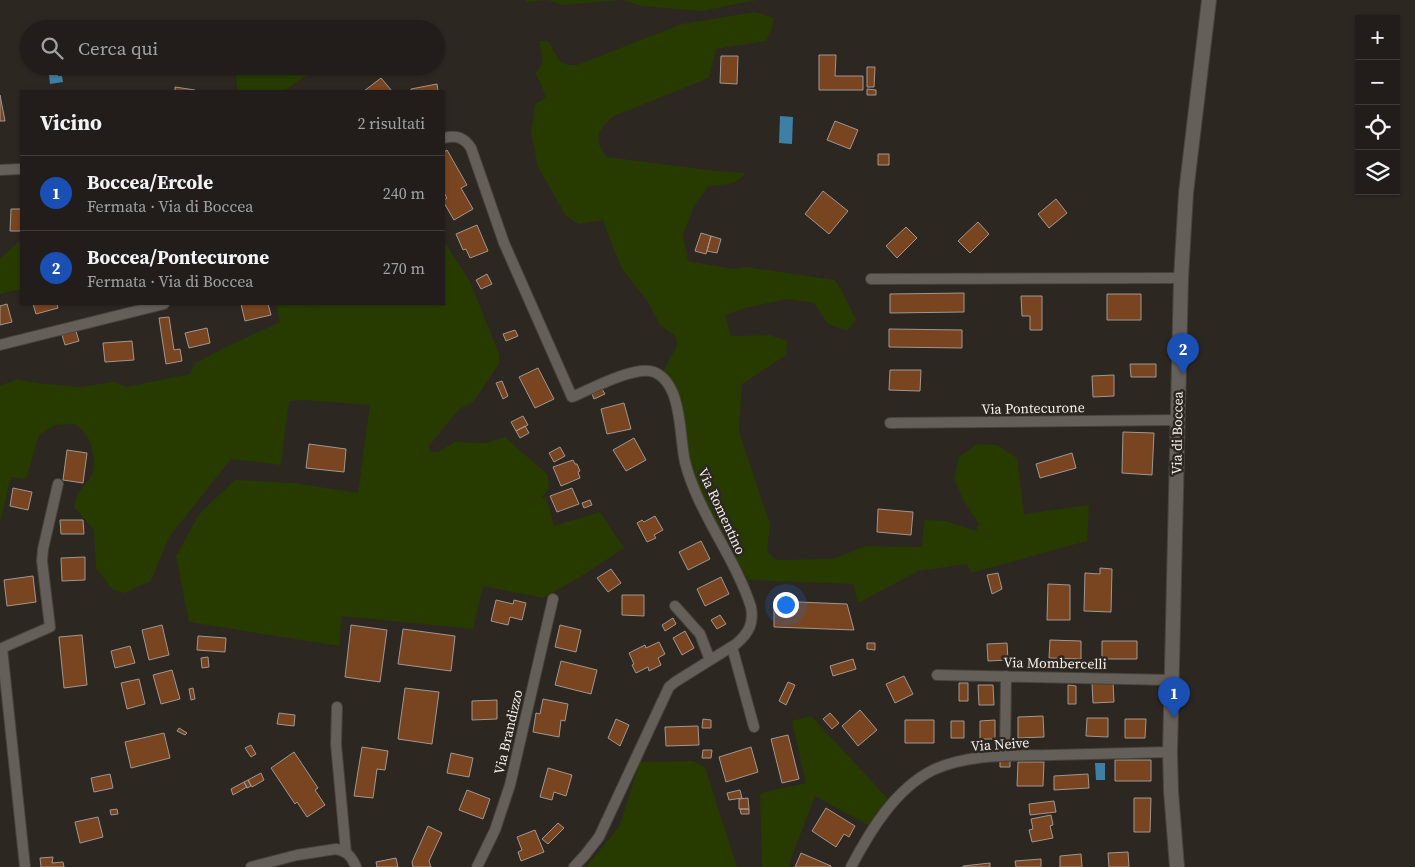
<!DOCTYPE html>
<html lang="it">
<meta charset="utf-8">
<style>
:root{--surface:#221d1a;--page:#2a2623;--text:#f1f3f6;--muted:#a2a2a2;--line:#3f3b39;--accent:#db2777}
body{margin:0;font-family:"Source Serif 4",serif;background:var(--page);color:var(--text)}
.controls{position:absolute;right:15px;top:15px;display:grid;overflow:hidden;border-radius:0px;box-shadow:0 1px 4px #0004}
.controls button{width:45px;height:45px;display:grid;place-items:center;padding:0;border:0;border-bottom:1px solid var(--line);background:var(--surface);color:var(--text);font:25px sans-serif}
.you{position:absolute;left:785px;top:604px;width:18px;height:18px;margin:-12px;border:4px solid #fff;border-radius:50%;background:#1a73e8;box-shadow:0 0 0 8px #1a73e833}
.badge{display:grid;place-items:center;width:32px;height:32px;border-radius:50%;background:var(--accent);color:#fff;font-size:16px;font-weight:700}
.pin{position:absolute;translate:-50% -41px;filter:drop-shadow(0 1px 2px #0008)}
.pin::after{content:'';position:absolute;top:26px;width:18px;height:15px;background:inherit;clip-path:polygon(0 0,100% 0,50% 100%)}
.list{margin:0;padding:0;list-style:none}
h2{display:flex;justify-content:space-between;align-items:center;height:65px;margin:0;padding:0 20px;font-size:21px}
h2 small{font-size:16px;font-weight:400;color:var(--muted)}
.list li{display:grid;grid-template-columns:32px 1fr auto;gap:15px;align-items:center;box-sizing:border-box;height:75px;padding:0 20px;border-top:1px solid var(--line)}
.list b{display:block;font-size:19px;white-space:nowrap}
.list p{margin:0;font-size:16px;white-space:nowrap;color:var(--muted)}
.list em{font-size:16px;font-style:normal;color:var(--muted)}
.icon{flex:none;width:28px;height:28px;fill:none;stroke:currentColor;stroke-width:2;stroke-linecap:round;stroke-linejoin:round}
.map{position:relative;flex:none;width:1415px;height:867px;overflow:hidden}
.search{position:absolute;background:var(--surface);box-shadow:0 1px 4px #0004;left:20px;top:20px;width:425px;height:55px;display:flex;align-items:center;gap:12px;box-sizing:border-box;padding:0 18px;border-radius:28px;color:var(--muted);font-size:19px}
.panel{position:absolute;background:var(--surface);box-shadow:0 1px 4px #0004;left:20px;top:90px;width:425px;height:215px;border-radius:0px}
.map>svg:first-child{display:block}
</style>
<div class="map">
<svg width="1415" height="867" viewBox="0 0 1415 867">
<rect width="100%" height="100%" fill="#2d2722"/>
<path fill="#273b00" d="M525 0H757L702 11 642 6 623 0 563 5 548 0 527 2Z
M755 12 774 18 771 31 766 41 716 49 709 78 614 116C598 129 592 140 607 157L716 171 745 173C737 186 723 184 709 186L695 204 683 234 688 261 733 269 746 267 835 280 841 289 856 320 847 331 827 323 814 303 787 299 745 308 725 315 731 336 770 335 787 341 786 355 742 384 739 432 770 524 767 551 776 560 833 559 866 546 922 547 924 520 945 521 976 531 979 524 963 499 954 479 959 457 977 444 997 445 1017 458 1024 514 1089 505 1087 541 971 573 967 564 918 571 858 603 853 584 748 580 699 490 689 463 685 428 662 373 677 346 676 337 660 325 648 302 623 270 612 245 603 220 579 224 566 216 538 167 531 133 535 104 546 97 536 73 543 62 539 41H548L560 62 568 65H577L682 24Z
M262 66H307V75L284 91H240L237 88 236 70Z
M17 243H21V289L0 294V259Z
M446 244 470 282 499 354V364L473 402 459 409 429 446 431 452H438L455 442 486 443 505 437 548 475 549 488 541 498 546 497 554 526 600 512 624 548 580 577 543 598 483 586 473 629 342 616 339 646 189 622 176 556 200 513 235 480 294 483 358 493 370 405 306 400 289 401 281 465 231 459 169 537 151 581 124 593 113 590 96 568 94 530 74 507C78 481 101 483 92 449 87 435 87 434 75 424L55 425 39 435 26 479 11 477 0 522V386L17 379 36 383 80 387 114 382 127 387 190 374 195 363 228 346 280 322 276 304H320L310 309 322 304H444V245Z
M811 716 889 800 870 826 815 796 790 861V867H762L760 793 806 783 792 721Z
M693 761 705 767 737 867H586L619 827 640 762Z"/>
<path fill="#3e80a5" d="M48 66H57L58 76H62L63 82 50 84Z
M780 116 793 117 792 144 779 143Z
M1095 763H1105V780H1096Z"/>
<path fill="#794420" stroke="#a09792" d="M819 55H836L835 76H863V90H819Z
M721 56H738L737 84 720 83Z
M867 67H875L874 87H867Z
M381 78 392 91H364Z
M437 84 438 91H411V89Z
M175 87 195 90V91H175Z
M867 89 876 90V95H867Z
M0 95 5 121H0Z
M835 121 858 130 850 149 827 140Z
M447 150 467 185 461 188 473 209 454 220 444 203V200L447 198 444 193V152Z
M878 154H889V165H878Z
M823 191 848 211 829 234 805 214Z
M1056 199 1067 213 1049 228 1038 214Z
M11 209H21V231H10Z
M978 222 989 234 970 253 958 241Z
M477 225 488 251 470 258 466 249 463 250 456 234Z
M906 227 917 238 897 258 886 246Z
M701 233 711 236 706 254 695 251Z
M711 236 721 239 717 253 707 251Z
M487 274 492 284 481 289 476 280Z
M964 293V312L890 313V294Z
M1107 294H1141V320H1107Z
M1021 296H1042V330H1030V316H1022Z
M7 304 12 322 0 325V306Z
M33 304H57L58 308 36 314Z
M241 304H268L271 315 245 321Z
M169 317 174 350 180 349 182 361 166 364 159 318Z
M207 328 210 343 189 348 185 333Z
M889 329 962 330V348L889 347Z
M515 330 518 336 506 341 503 334Z
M76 331 79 341 65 345 62 335Z
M132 341 134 360 105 362 103 343Z
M1130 364H1156V377H1131Z
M538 368 554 399 535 408 519 377Z
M890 370H921L920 391 889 390Z
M1114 375V396L1093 397 1092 376Z
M502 381 508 396 503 399 496 383Z
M602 389 605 394 594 399 592 394Z
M624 403 631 429 607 434 601 409Z
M523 416 528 425 516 431 511 422Z
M525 426 529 433 520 438 516 431Z
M1123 432 1154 433 1152 475 1122 473Z
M634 438 646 460 626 471 613 450Z
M309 444 346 449 344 472 306 468Z
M560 447 565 456 554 462 549 453Z
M67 450 87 453 83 483 63 480Z
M1072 453 1076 468 1040 478 1036 464Z
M573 460 575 464H577L580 471 578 472 580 478 561 486 553 467Z
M13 488 32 492 28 510 10 506Z
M572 488 579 504 557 512 550 496Z
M590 500 592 505 584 508 582 503Z
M878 509 913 512 911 535 877 532Z
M655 516 663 530 654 535 656 538 647 542 637 523 642 520 644 522Z
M60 520H83L84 534H61Z
M701 541 710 559 688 570 679 552Z
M85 557V580L62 581 61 558Z
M1100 568 1112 569 1111 612 1084 611 1085 573 1100 574Z
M611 569 621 583 608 592 597 578Z
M998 573 1002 589 992 594 987 575Z
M33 576 36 602 7 606 4 580Z
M721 577 729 594 705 606 697 589Z
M1048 584 1070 585V620H1047Z
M622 595H644V616L622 615Z
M496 600 513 604 514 600 526 603 522 620 510 617 508 625 491 621Z
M774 601 847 604 854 630 774 627Z
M720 615 726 624 717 629 711 620Z
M673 618 676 624 665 631 662 625Z
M162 625 169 655 149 660 142 630Z
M351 625 387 630 380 682 345 677Z
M560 625 581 630 576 652 555 647Z
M403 629 455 636 451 671 398 664Z
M685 631 694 648 682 655 673 638Z
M82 635 87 685 64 688 59 637Z
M198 636 226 638 225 652 197 650Z
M1050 640 1081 641V659L1049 658Z
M1102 641H1137V659H1102Z
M659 642 665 654 658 658 661 665 649 671 648 667 636 673 632 665 634 664 629 653 645 645 646 648Z
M867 643H875V650L867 649Z
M1007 643 1008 660 988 661 987 644Z
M130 646 135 663 115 668 111 651Z
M208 657 209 667 202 668 201 658Z
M853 659 856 669 833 676 830 666Z
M561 661 597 670 591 694 555 685Z
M172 670 180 699 161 704 153 675Z
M904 676 913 694 895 703 886 684Z
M139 679 145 704 127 709 121 683Z
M788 682 795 685 786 705 779 701Z
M1113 682 1114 702 1093 703 1092 683Z
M959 683H968V701H959Z
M978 685H993L994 705H979Z
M1068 685 1076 686V704H1068Z
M193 688 195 699 191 700 189 689Z
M405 688 439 692 432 744 398 739Z
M543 699 568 704 565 721 561 720 559 737 533 732 536 713 540 714Z
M497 700V719L472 720V701Z
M860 710 877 730 858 746 842 726Z
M279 713 295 715 294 726 277 724Z
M830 713 839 723 832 729 823 719Z
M1043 716 1044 737 1018 738V717Z
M1087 718H1108V737L1086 736Z
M616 719 629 725 620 746 608 738Z
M703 719 711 720V728H702Z
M1125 719H1146L1145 738H1125Z
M905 720H934V743H905Z
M995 720V739H980V721Z
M951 721H964V738H951Z
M698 726 699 745 666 746 665 727Z
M179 728 187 733 185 735 177 731Z
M164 733 170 758 131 768 125 742Z
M788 735 799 779 782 783 771 739Z
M251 745 256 754 251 757 245 748Z
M362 747 388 751 385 770 377 769 373 798 354 796Z
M751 747 758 772 726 782 719 757Z
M703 750H712L711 758H702Z
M294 752 318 788 315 790 325 805 307 817 297 802 295 804 271 768Z
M451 753 473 758 469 777 447 773Z
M1000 759H1010V767H1000Z
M1115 760H1151V781H1115Z
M1018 762H1044L1043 786H1017Z
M548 768 572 775 566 796 554 792 552 800 540 797Z
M261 773 264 780 252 787 248 780Z
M110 774 113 788 94 792 91 778Z
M1088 774 1089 788 1054 790V776Z
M248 780 251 786 247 788 244 782Z
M244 782 247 787 233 795 231 789Z
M467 790 490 799 483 819 459 810Z
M740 790 742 798 729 800 727 793Z
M748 798 749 809H739V799Z
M1134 798H1151L1150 832H1134Z
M1054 801 1056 812 1030 815 1029 804Z
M826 808 855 826 849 837 844 834 836 847 812 831Z
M117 809 118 814 111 815 110 810Z
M740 809H749V814H741Z
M1051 815 1053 825 1050 826 1053 838 1032 842 1029 830 1033 829 1031 819Z
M98 817 103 837 80 843 75 822Z
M558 823 564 828 548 844 542 839Z
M428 826 442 833 429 861 431 867H413L412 862Z
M535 830 544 852 521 861 518 852 522 850 517 837Z
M1128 852 1129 867H1109L1108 853Z
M801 853 831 866V867H795Z
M1081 854 1082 867H1060V856Z
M53 857 52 863 63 862 64 867H41L40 858Z
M396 858 398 867H377L376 862Z
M1041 859V867H1016L1015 861Z
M990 863V867H963V866Z"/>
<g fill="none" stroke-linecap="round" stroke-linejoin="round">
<g stroke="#46423d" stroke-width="12">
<path id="street" d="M444 138C456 135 464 137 471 148L504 243 572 397C591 389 635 365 654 372 683 384 679 437 685 462 698 513 735 557 751 607 754 623 749 633 736 644L675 682 669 687 599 837 585 855 574 867
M0 170 21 169
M871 279 1181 278
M0 345 164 304
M890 423 1177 420
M675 606 700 634 710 660
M732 647 754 727
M937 675 1172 680
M337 707 336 744 346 853
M1005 756 1006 676
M25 867 2 648 50 627 42 561 43 549 58 484
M251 867 297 855 336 849C347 851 352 857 356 867
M477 867 495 830 510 785 553 599
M851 867C870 831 895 789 933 770 969 753 1013 756 1052 755 1092 754 1131 753 1170 752"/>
</g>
<g stroke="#46423d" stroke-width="16">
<path id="secondary" d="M1177 867 1171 791 1170 752 1181 278 1186 193 1209 0"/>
</g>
<use href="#street" stroke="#655f59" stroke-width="10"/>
<use href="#secondary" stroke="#655f59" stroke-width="14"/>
</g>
<g text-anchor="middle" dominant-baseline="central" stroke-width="5" stroke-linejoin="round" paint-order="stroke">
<g font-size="14" fill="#f5f1ee" stroke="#2d2722">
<text transform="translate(1033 408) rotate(-1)">Via Pontecurone</text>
<text transform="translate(1177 433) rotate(-89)">Via di Boccea</text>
<text transform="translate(722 511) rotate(65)">Via Romentino</text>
<text transform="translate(1055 663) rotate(1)">Via Mombercelli</text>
<text transform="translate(508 732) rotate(-77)">Via Brandizzo</text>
<text transform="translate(1000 744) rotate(-4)">Via Neive</text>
</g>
</g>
</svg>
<div class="controls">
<button>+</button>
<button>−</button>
<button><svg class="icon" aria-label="locate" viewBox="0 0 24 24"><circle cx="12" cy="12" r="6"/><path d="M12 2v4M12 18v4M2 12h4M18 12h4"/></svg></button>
<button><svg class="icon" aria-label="layers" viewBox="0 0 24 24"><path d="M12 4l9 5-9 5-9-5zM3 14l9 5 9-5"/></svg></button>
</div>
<div class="you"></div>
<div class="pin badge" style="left:1174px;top:718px;background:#1a4fb4">1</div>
<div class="pin badge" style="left:1183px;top:374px;background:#1a4fb4">2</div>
<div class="search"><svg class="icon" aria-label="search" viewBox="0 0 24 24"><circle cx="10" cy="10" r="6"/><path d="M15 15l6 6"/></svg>Cerca qui</div>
<section class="panel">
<h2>Vicino<small>2 risultati</small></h2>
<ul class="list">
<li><span class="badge" style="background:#1a4fb4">1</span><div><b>Boccea/Ercole</b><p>Fermata · Via di Boccea</p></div><em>240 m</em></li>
<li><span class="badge" style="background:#1a4fb4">2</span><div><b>Boccea/Pontecurone</b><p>Fermata · Via di Boccea</p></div><em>270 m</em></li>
</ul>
</section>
</div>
